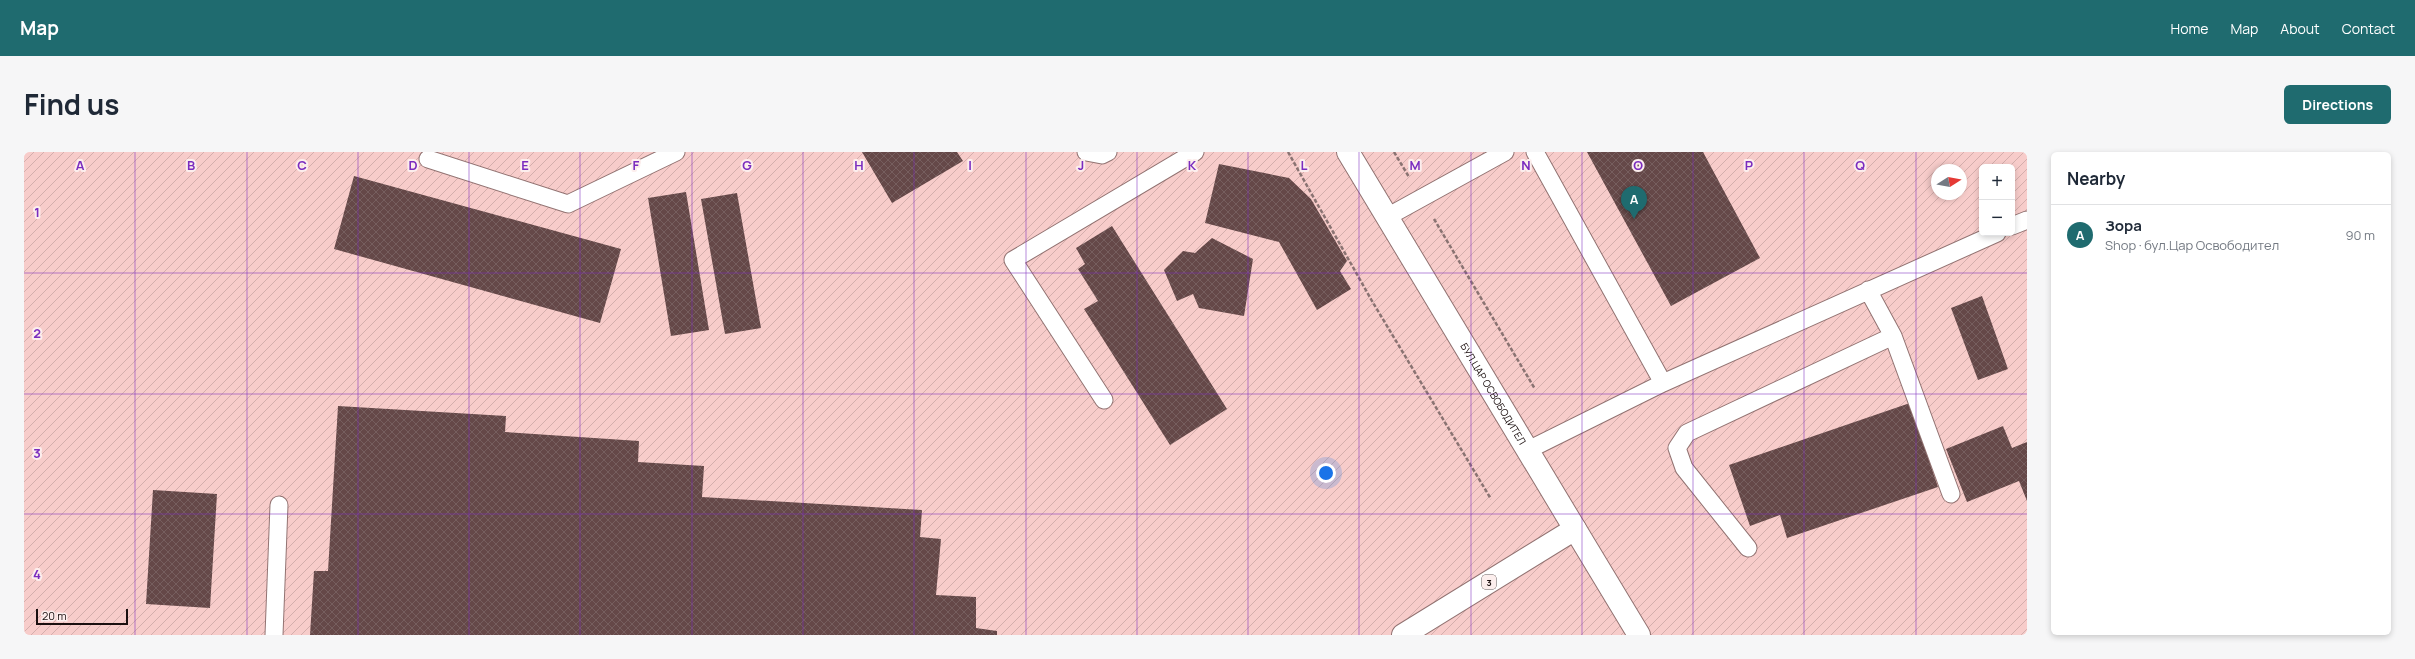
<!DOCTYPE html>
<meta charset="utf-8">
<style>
:root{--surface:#fff;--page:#f6f6f7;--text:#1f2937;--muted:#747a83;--line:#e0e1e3;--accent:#1f6b6f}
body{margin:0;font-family:Manrope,sans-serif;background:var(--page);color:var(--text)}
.controls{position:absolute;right:12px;top:12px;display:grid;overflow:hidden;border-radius:6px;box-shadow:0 2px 6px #0003}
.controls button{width:36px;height:36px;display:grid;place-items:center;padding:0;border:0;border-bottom:1px solid var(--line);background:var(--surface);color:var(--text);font:20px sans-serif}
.compass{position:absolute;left:1907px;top:12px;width:36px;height:36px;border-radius:50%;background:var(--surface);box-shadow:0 2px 6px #0003;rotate:79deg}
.scale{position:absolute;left:12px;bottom:10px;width:92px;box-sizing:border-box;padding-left:4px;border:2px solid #1b0f0f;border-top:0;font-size:11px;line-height:14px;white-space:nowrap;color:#1b0f0f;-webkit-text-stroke:3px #fceeed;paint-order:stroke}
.you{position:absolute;left:1302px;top:321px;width:14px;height:14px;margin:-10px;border:3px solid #fff;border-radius:50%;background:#1a73e8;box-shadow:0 0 0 6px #1a73e833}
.badge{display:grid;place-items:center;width:26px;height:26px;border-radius:50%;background:var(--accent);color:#fff;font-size:13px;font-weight:700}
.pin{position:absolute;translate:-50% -33px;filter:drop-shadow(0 1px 2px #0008)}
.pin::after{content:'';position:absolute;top:21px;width:14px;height:12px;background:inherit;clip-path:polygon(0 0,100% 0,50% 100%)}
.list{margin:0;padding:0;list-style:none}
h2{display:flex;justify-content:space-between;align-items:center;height:52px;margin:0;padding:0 16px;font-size:17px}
h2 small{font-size:13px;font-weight:400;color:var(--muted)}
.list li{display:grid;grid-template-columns:26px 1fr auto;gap:12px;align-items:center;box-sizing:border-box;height:60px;padding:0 16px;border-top:1px solid var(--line)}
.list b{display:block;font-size:15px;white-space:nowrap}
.list p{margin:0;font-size:13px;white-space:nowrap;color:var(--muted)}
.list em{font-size:13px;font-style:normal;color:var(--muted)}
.map{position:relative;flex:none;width:2003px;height:483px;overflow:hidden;border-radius:6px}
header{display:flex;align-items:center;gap:24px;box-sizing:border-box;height:56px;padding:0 20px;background:var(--accent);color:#fff}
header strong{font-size:19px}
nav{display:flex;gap:22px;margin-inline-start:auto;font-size:14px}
.intro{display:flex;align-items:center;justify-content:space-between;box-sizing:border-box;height:96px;padding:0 24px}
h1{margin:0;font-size:28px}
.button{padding:10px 18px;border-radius:6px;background:var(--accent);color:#fff;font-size:14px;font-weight:700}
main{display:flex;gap:24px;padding:0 24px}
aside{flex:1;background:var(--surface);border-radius:6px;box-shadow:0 2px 6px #0003}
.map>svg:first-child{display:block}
</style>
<header>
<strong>Map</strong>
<nav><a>Home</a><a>Map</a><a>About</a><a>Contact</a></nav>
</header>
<div class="intro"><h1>Find us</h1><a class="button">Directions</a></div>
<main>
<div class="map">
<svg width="2003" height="483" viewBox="0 0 2003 483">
<defs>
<pattern id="industrial-furrows" width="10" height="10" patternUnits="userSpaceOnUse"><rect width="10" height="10" fill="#f7ccca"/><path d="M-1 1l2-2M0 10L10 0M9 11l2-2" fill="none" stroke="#d3aeac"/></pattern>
<pattern id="building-cross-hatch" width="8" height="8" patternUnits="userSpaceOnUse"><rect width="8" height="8" fill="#654848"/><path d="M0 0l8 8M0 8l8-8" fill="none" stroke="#765e5e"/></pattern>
</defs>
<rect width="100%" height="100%" fill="#fedbd9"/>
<path fill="url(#industrial-furrows)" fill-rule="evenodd" d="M0 0H2003V483H0ZM1958 15H1988V81H1958ZM1913 18H1937V42H1913Z"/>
<path fill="url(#building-cross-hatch)" d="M838 0H933L939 9 868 51Z
M1563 0H1679L1736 106 1647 154Z
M1195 12 1265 26 1287 47 1323 109 1316 119 1327 137 1293 158 1255 90 1181 71Z
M330 24 597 97 576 171 310 97Z
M662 40 685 178 647 184 624 46Z
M713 41 737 176 701 182 677 47Z
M1088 74 1203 257 1146 293 1060 157 1074 149 1054 117 1061 112 1052 96Z
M1188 86 1229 107 1220 164 1175 156 1169 142 1153 149 1140 118 1159 99 1171 101Z
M1958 144 1984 217 1954 228 1927 156Z
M1886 251 1914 335 1763 386 1756 363 1726 374 1705 313Z
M314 254 482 264 481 280 615 289 614 310 680 314 678 345 898 358 896 385 917 387 912 443 952 445V476L973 479V483H286L290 419H304Z
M1979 274 1988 296 2003 290V349L1995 329 1943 350 1922 297Z
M129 338 193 342 186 456 122 452Z"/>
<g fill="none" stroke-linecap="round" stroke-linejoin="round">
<g stroke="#927372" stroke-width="19">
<path id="service" d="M1062 0 1078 3 1084 0
M1511 0 1639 231
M404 7 544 52 652 0
M1363 65 1481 0
M1988 74 2003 68
M1844 138 1869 184 1927 342
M1080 248 989 108 1171 0
M1504 298 1639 231 1973 81
M1724 396 1660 316 1653 296 1663 281 1869 184
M250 483 255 353"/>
</g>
<g stroke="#927372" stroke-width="24">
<g id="tertiary">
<path id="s1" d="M1324 0 1551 377"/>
</g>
</g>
<g stroke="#927372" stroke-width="24">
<path id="primary" d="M1379 483 1551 377 1615 483"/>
</g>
<path stroke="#8a7372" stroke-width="2.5" stroke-dasharray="4 2" stroke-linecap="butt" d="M1264 0 1348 149 1467 347
M1370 0 1385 25
M1410 67 1511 237"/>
<use href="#service" stroke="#fff" stroke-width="17"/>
<use href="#tertiary" stroke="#fff" stroke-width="22"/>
<use href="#primary" stroke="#fff" stroke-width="22"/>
</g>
<path fill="none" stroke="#7b2cbf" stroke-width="1" stroke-opacity="0.55" d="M111 0V483M223 0V483M334 0V483M445 0V483M556 0V483M668 0V483M779 0V483M890 0V483M1002 0V483M1113 0V483M1224 0V483M1335 0V483M1447 0V483M1558 0V483M1669 0V483M1780 0V483M1892 0V483M0 121H2003M0 242H2003M0 362H2003"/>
<g text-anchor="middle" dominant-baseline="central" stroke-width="4" stroke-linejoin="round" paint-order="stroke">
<rect fill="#fceeed" stroke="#5e5252" stroke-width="1" x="1458" y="423" width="14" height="14" rx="3"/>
<g font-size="9" font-weight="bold" fill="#1b0f0f">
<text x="1465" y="430">3</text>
</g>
<g font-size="10" fill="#1b0f0f" stroke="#fceeed">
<text stroke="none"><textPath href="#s1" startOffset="282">БУЛ.ЦАР ОСВОБОДИТЕЛ</textPath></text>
</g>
</g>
<g font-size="13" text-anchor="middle" font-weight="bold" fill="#7b2cbf" stroke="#fceeed" stroke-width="4" stroke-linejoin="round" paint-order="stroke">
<text x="56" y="18">A</text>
<text x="167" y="18">B</text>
<text x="278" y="18">C</text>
<text x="389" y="18">D</text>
<text x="501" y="18">E</text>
<text x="612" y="18">F</text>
<text x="723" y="18">G</text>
<text x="835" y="18">H</text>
<text x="946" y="18">I</text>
<text x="1057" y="18">J</text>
<text x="1168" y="18">K</text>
<text x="1280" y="18">L</text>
<text x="1391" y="18">M</text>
<text x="1502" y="18">N</text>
<text x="1614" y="18">O</text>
<text x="1725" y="18">P</text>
<text x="1836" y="18">Q</text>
<text x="13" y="65">1</text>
<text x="13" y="186">2</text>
<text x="13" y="306">3</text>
<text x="13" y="427">4</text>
</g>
</svg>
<div class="controls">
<button>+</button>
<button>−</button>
</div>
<svg class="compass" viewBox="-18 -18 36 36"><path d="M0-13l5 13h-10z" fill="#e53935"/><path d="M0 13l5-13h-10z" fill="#747a83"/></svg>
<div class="scale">20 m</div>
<div class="you"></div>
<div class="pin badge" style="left:1610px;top:67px">A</div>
</div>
<aside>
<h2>Nearby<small></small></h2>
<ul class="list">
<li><span class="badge">A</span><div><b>Зора</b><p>Shop · бул.Цар Освободител</p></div><em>90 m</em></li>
</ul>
</aside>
</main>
